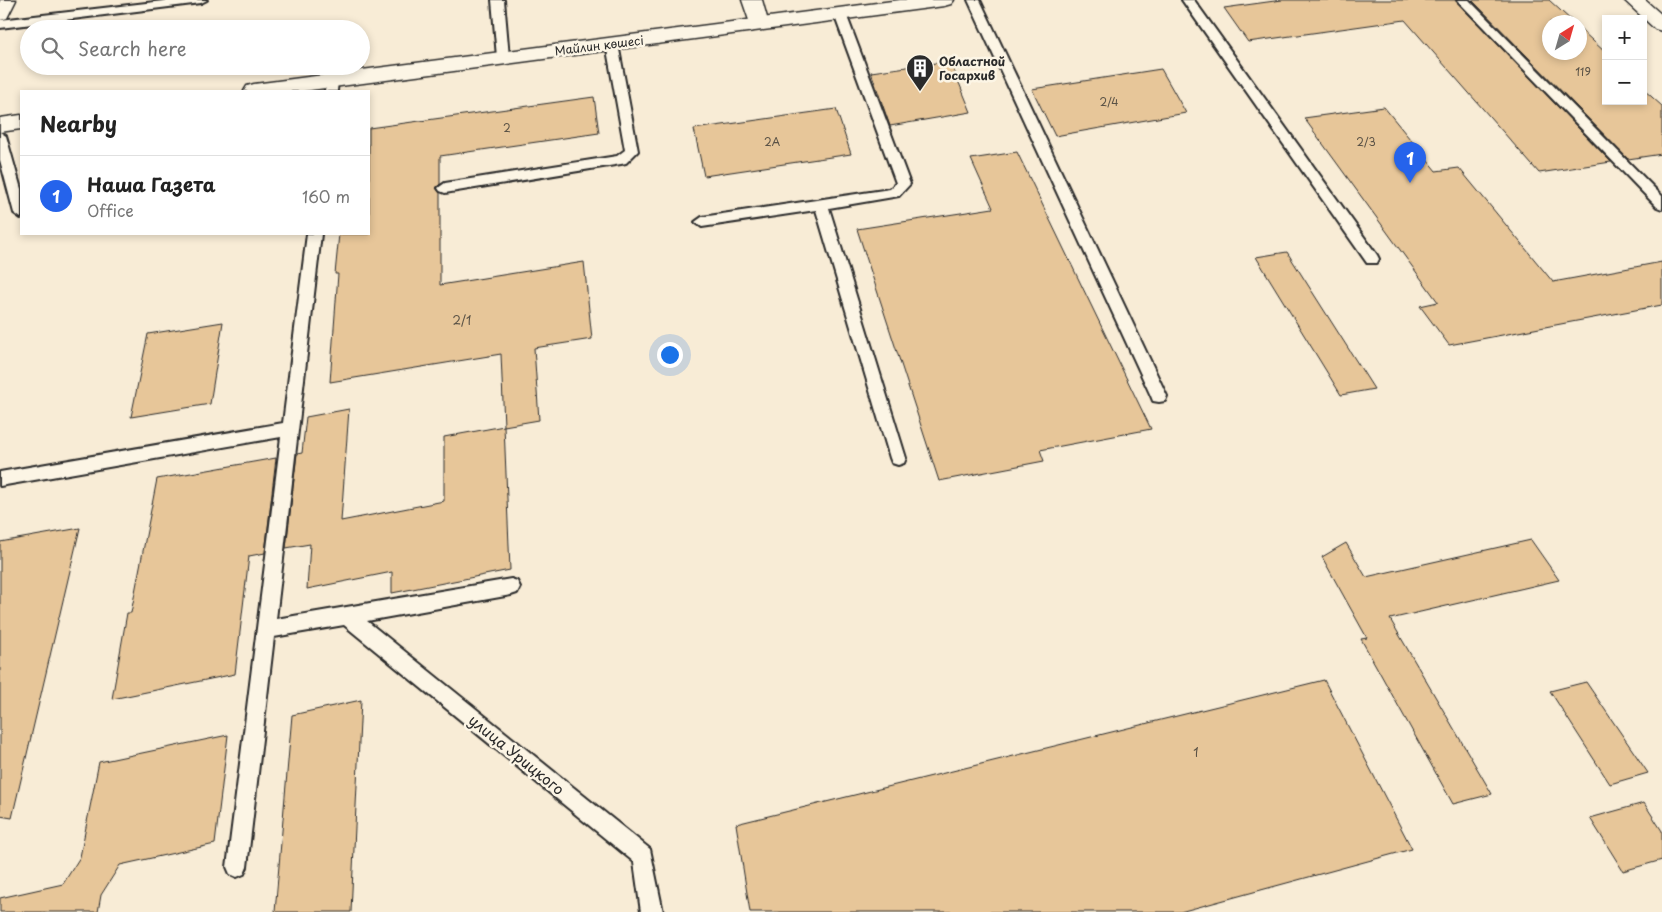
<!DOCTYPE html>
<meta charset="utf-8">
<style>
:root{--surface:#fff;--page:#f2f2f2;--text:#222;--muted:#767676;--line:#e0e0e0;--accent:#2563eb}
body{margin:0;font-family:"Playpen Sans",sans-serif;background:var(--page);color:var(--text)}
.controls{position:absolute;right:15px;top:15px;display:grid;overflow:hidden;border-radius:0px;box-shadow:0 2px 8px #0003}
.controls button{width:45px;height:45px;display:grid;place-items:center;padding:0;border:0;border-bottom:1px solid var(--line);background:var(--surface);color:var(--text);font:25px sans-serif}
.compass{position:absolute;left:1542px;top:15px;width:45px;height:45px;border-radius:50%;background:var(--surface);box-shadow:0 2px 8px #0003;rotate:37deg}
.you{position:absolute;left:669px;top:354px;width:18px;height:18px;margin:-12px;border:4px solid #fff;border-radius:50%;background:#1a73e8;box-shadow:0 0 0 8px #1a73e833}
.badge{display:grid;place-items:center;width:32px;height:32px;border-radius:50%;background:var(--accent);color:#fff;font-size:16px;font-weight:700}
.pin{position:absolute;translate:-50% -41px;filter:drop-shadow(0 1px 2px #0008)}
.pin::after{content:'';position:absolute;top:26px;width:18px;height:15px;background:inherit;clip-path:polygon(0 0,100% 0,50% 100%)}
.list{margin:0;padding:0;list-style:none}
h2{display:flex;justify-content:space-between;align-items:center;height:65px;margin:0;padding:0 20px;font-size:21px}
h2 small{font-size:16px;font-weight:400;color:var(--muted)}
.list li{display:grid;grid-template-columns:32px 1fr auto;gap:15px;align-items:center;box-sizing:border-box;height:80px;padding:0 20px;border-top:1px solid var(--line)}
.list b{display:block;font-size:19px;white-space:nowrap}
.list p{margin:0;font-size:16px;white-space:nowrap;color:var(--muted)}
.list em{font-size:16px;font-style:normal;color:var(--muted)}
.icon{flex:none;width:28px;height:28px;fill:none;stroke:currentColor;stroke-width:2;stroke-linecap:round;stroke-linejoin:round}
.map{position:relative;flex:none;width:1662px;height:912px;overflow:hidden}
.search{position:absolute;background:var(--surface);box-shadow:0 2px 8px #0003;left:20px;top:20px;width:350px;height:55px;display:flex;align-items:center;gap:12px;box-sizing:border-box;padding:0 18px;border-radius:28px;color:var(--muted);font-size:19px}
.panel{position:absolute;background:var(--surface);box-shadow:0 2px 8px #0003;left:20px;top:90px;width:350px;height:145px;border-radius:0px}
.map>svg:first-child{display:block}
</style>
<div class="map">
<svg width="1662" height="912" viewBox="0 0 1662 912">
<rect width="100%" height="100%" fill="#f8ecd6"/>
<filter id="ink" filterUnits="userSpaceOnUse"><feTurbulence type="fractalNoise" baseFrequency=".02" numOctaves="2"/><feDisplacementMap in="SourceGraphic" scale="10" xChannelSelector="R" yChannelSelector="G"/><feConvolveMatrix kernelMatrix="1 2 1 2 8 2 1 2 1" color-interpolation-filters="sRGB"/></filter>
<g filter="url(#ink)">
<path fill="#e7c699" stroke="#2b2b2b" d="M1282 0H1455L1611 162 1539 173 1405 20 1248 42 1224 8Z
M1472 0H1549L1573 22H1550V52H1580V29L1606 53V101H1643V89L1662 106V154L1628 159Z
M950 61 971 112 890 126 871 72Z
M1161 69 1186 113 1055 136 1032 89Z
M594 97 599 133 440 156V184L436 188 440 193V285L584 262 592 339 534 348 539 420 504 426 501 354 330 382 338 274H335L339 234H369V128Z
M1384 107 1436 171 1459 168 1553 282 1662 262V305L1449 345 1420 306 1438 302 1304 118Z
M836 109 851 154 704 176 694 129Z
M1017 152 1151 429 1040 450 1044 461 939 481 857 229 993 208 971 159Z
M1287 252 1374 389 1341 395 1256 257Z
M223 322 210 404 131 417 148 334Z
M349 409 341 521 444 501V437L504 426 510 570 392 593V572L307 589 310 544 286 548 297 454 302 453 306 417Z
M276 458 265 553 249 556 235 674 112 699 127 613H131L157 479Z
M80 528 12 818 0 816V542Z
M1531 540 1559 580 1390 619 1492 794 1453 804 1361 639 1367 638 1322 557 1346 543 1366 577Z
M1324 680 1412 849 1180 912H750L736 824Z
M1586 682 1648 773 1610 784 1550 691Z
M361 700 351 912H275L292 715Z
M228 735 215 844 120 865 101 895 98 912H0V898L63 884 80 857 99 762Z
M1644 803 1662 831V860L1623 871 1590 818Z"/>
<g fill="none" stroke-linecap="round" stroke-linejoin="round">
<g stroke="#2b2b2b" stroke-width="4">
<path id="service" d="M172 0H207L201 3 0 28V20Z
M492 0H504L509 57 503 61 497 57Z
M968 0H980L1167 396 1165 401 1159 402 1153 401 1151 396Z
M1182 0H1194L1377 255 1379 259 1377 263H1367Z
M1457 0H1469L1662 196V209L1657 207Z
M840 11 846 14 910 184 899 196 829 208 906 458 904 463 898 465 892 463 890 458 816 210 702 227 695 222 702 217 890 189 896 183 834 14Z
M612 40 618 44 638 151 626 163 621 164 445 193 440 191 438 188 445 183 617 156 625 150 606 44Z
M332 77 338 81 337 91H325L326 81Z
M0 132 6 136 21 189V218L14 213 0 160Z
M307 234H321L276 619 511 579 517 581 520 587 517 593 511 595 367 621 650 849 663 912H641L634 862 344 625 274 637 247 867 244 874 237 877 230 874 227 867 281 437 0 486V472L283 423Z"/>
</g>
<g stroke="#2b2b2b" stroke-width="3">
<path id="minor" d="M0 0H16L7 18 0 20Z
M742 0H762L769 25 766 29H752Z"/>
</g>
<g stroke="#2b2b2b" stroke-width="3">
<path id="secondary" d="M900 0H954L951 4 944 6 303 91H244L247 86 254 84Z
M1624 0H1645L1662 15V31L1655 29Z
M21 115V129L0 132V118Z"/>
</g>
<use href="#service" fill="#fcf5e5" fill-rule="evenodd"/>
<use href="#minor" fill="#fcf5e5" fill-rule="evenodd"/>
<use href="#secondary" fill="#fcf5e5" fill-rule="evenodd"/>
</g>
</g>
<defs>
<g id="building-pin" transform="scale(1.4375)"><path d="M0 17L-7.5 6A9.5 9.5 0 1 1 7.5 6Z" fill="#2b2b2b" stroke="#fcf5e5"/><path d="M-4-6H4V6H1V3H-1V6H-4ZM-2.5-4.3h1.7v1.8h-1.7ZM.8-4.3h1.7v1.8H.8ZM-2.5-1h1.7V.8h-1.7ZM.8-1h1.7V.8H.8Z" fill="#fff"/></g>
</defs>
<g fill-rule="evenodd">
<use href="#building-pin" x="920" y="68"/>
</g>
<g text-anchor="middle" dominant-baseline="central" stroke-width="5" stroke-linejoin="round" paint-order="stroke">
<g font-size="11" fill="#5a5246">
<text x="1583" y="71">119</text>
<text x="1109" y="101">2/4</text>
<text x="507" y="127">2</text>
<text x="772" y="141">2А</text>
<text x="1366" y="141">2/3</text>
</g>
<g font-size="12" fill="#2b2b2b" stroke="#fcf5e5">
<text transform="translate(599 45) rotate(-7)">Майлин көшесі</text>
</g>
<g font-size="12" font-weight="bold" fill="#2b2b2b" stroke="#fcf5e5" text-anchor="start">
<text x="939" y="61">Областной<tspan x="939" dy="14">Госархив</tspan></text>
</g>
<g font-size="12" fill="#5a5246">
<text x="462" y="320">2/1</text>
<text x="1196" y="752">1</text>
</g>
<g font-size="15" fill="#2b2b2b" stroke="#fcf5e5">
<text transform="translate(517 754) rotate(39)">улица Урицкого</text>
</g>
</g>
</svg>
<div class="controls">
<button>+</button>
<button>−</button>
</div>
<svg class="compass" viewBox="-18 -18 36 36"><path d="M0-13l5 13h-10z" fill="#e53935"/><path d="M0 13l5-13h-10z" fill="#767676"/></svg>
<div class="you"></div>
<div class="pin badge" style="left:1410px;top:183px">1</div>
<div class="search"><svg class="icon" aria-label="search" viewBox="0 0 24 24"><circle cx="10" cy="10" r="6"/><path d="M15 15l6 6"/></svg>Search here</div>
<section class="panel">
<h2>Nearby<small></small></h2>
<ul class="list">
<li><span class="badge">1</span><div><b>Наша Газета</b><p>Office</p></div><em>160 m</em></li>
</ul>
</section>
</div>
